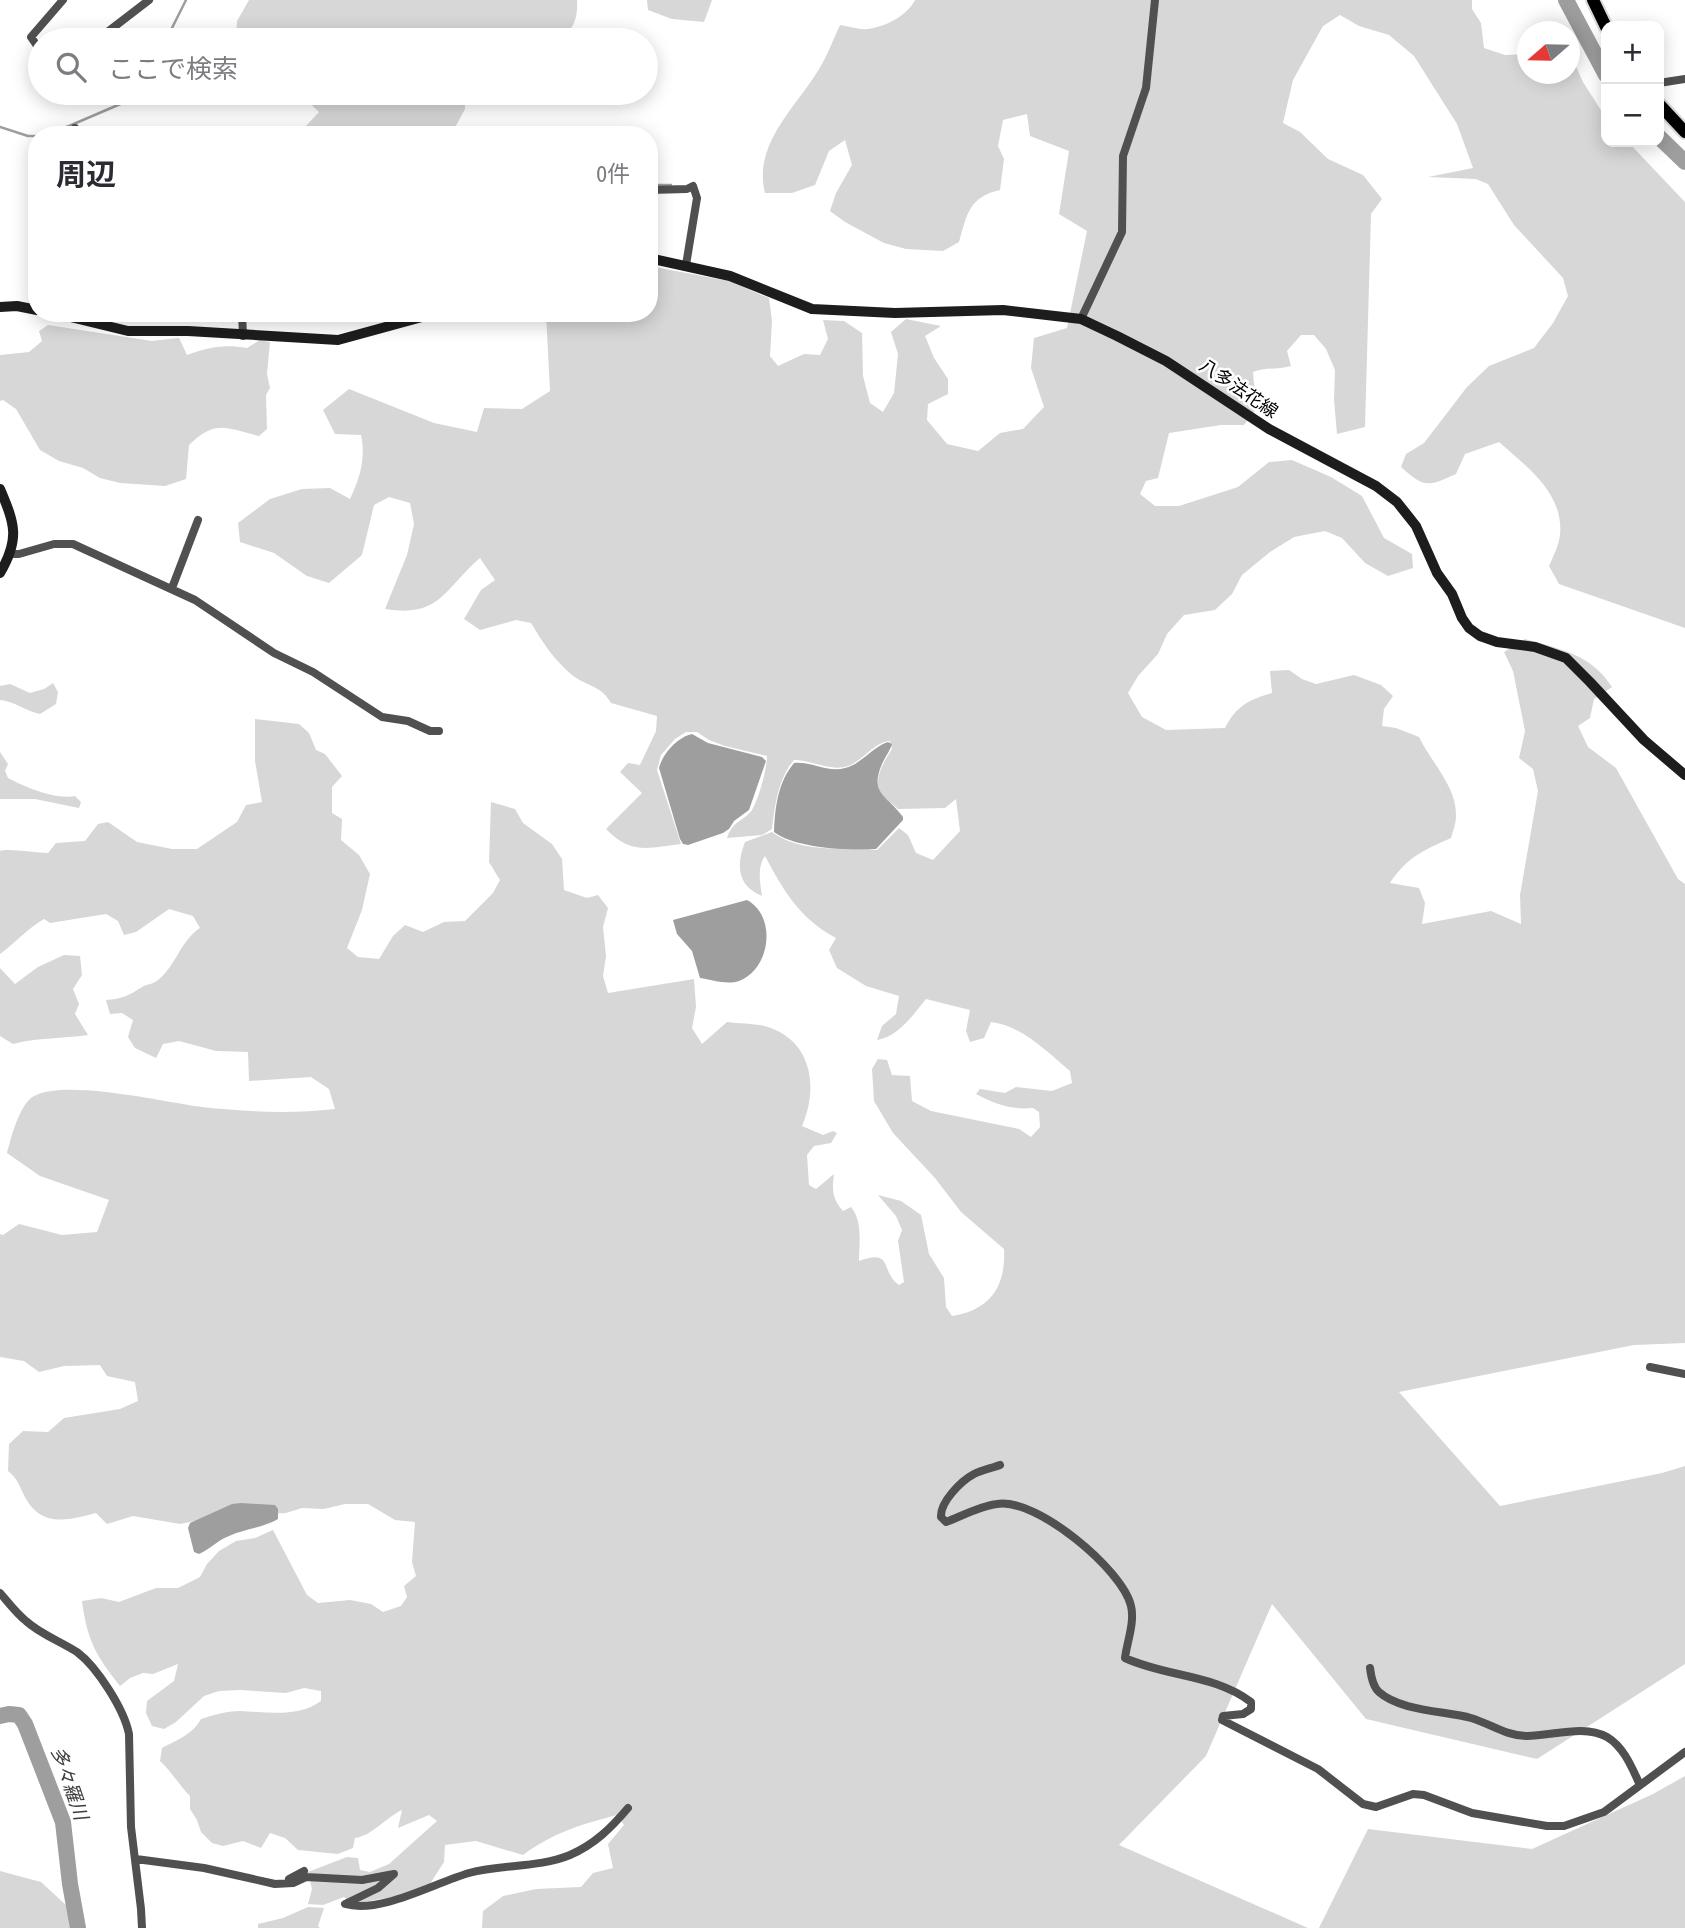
<!DOCTYPE html>
<html lang="ja">
<meta charset="utf-8">
<style>
:root{--surface:#fff;--page:#f7f7f7;--text:#2b2b33;--muted:#7c7c81;--line:#e1e1e2}
body{margin:0;font-family:"Asap Condensed","Noto Sans JP",sans-serif;background:var(--page);color:var(--text)}
.controls{position:absolute;right:21px;top:21px;display:grid;overflow:hidden;border-radius:14px;box-shadow:0 4px 18px #0003}
.controls button{width:63px;height:63px;display:grid;place-items:center;padding:0;border:0;border-bottom:2px solid var(--line);background:var(--surface);color:var(--text);font:35px sans-serif}
.compass{position:absolute;left:1517px;top:21px;width:63px;height:63px;border-radius:50%;background:var(--surface);box-shadow:0 4px 18px #0003;rotate:250deg}
.list{margin:0;padding:0;list-style:none}
h2{display:flex;justify-content:space-between;align-items:center;height:91px;margin:0;padding:0 28px;font-size:30px}
h2 small{font-size:23px;font-weight:400;color:var(--muted)}
.icon{flex:none;width:38px;height:38px;fill:none;stroke:currentColor;stroke-width:2;stroke-linecap:round;stroke-linejoin:round}
.map{position:relative;flex:none;width:1685px;height:1928px;overflow:hidden}
.search{position:absolute;background:var(--surface);box-shadow:0 4px 18px #0003;left:28px;top:28px;width:630px;height:77px;display:flex;align-items:center;gap:18px;box-sizing:border-box;padding:0 24px;border-radius:38px;color:var(--muted);font-size:26px}
.panel{position:absolute;background:var(--surface);box-shadow:0 4px 18px #0003;left:28px;top:126px;width:630px;height:196px;border-radius:28px}
.map>svg:first-child{display:block}
</style>
<div class="map">
<svg width="1685" height="1928" viewBox="0 0 1685 1928">
<rect width="100%" height="100%" fill="#fff"/>
<path fill="#d7d7d7" d="M249 0H577C578 18 574 29 560 40H236L237 21Z
M647 0H712L704 22 672 19 648 10Z
M915 0H1472V9L1481 23 1484 48 1505 55 1527 54 1528 74H1570V53L1583 82 1606 118V142H1628L1685 202V628L1559 584 1549 566C1553 557 1559 545 1560 535 1564 493 1527 467 1499 442L1465 454 1456 474C1427 487 1425 488 1401 467L1406 454 1424 443 1467 387 1489 366 1534 348 1553 323 1568 296 1563 278 1514 225 1488 184 1476 179 1428 177 1473 168 1457 124 1414 56 1389 35 1359 26 1340 15 1323 26 1293 80 1283 123 1300 132 1328 159 1363 175 1382 199 1371 214 1365 427 1337 434 1334 400 1335 370 1326 349 1314 335H1301L1287 351 1291 366C1277 370 1266 367 1253 372L1256 409 1244 425H1221L1169 433 1158 478 1146 481 1140 494 1155 506H1179L1238 487 1269 462 1292 460 1331 477 1362 496 1384 538 1412 554 1413 568 1388 576 1365 563 1342 538 1325 531 1294 537 1270 552 1242 575 1232 594 1215 610 1184 615 1167 634 1158 654 1138 676 1128 693 1142 717 1166 730 1225 728C1237 705 1249 700 1272 693L1270 671 1289 670 1302 679 1316 684 1354 675 1381 685 1393 696 1384 709 1382 726 1396 728 1419 737C1431 762 1457 787 1456 816 1456 823 1453 831 1451 838 1424 850 1407 857 1390 883L1419 888 1425 903 1422 924 1491 911 1521 924 1520 895 1538 791 1533 769 1519 758 1525 731 1513 671 1504 652 1525 639C1560 649 1591 654 1612 687L1594 699 1590 718 1578 726 1588 747 1616 768 1678 879 1685 884V1343L1634 1345 1399 1392 1500 1506 1662 1473 1685 1466V1664L1537 1759 1366 1719 1272 1604 1206 1756 1119 1845 1308 1928H482L483 1911 503 1896 536 1889 581 1887 593 1873 613 1868 608 1844 624 1825 617 1815C579 1825 555 1832 523 1855L476 1841 445 1845 444 1862 428 1887 392 1897 352 1904 344 1897 323 1905 308 1904 312 1889 308 1872 347 1857 358 1858 360 1870 370 1872 389 1864 437 1821 429 1815 398 1828 402 1810C385 1818 372 1836 355 1838L353 1848 338 1854 298 1850 285 1838 270 1833 261 1848 243 1841 223 1846 212 1843 201 1832 197 1820 190 1809V1796C179 1785 172 1772 160 1761L162 1748C177 1740 192 1735 201 1719 214 1715 226 1711 240 1711 268 1712 297 1718 321 1701V1691L304 1688 286 1693 240 1690 219 1691 204 1696 176 1722 164 1729 152 1726 146 1713 147 1701 174 1681 178 1664 153 1674 143 1673 130 1678 120 1686C96 1656 87 1640 82 1601L101 1598 119 1602 156 1588H178L200 1577 207 1564 219 1551 236 1541 255 1538 273 1530 307 1595 318 1603 350 1600 371 1604 383 1612 401 1606 407 1597 404 1586 416 1576 412 1562 415 1522 395 1520 368 1504H345L324 1509 302 1508 286 1513 211 1518 180 1524 133 1516 107 1524 96 1513C66 1521 39 1528 23 1493 18 1483 17 1478 8 1471L9 1444 23 1431 48 1432 64 1418 120 1409 138 1401 135 1382 107 1376 100 1365 64 1366 39 1372 24 1361 0 1357V1234L3 1235 19 1224 62 1235 97 1232 109 1200 40 1176 7 1153C11 1138 18 1110 30 1099 56 1076 167 1103 202 1107 247 1112 291 1114 335 1109L329 1089 311 1077 249 1081 248 1052 216 1051 179 1041 163 1044 156 1058 135 1048 128 1037 133 1020 122 1013 110 1014 106 1000C122 999 130 995 142 987 147 984 154 984 158 980 176 966 180 941 200 928L193 916 169 909 136 932 124 935 118 921 106 914 50 923 44 919C28 928 15 943 0 954V851C7 848 37 853 48 853L56 843 85 841 98 824 108 822 137 842 172 849H197L237 822 246 805 262 802 255 761V719L299 724 309 733 316 750 325 754 342 776 332 787V813L342 819 341 840 359 855 370 874 362 910 347 948 358 957 379 959 393 936 405 925 423 932 444 922 465 921 493 893 500 880 489 862 491 802 515 809 523 823 552 844 562 859 564 890 587 898 598 895 608 908 603 927 606 956 603 976 608 993 694 979 696 1007 692 1028 702 1044 727 1022C741 1024 759 1023 771 1028 813 1044 818 1089 802 1126L823 1135 833 1131 837 1133 831 1143 814 1146 807 1155 809 1185 816 1189 834 1174C832 1189 832 1199 843 1211L851 1207C863 1221 859 1244 859 1261 894 1248 880 1272 899 1285L904 1282 898 1241 902 1230 896 1216 878 1195 901 1201 921 1215 929 1254 944 1278 946 1307 952 1316C990 1310 1006 1287 1004 1249L961 1212 935 1178 893 1133 874 1101 872 1069 878 1059 887 1060 892 1075 910 1076 912 1101 931 1111 1019 1129 1031 1137 1040 1127 1039 1112 1033 1108C1011 1110 995 1104 976 1094L980 1089 1005 1093 1016 1087 1052 1091 1072 1083 1070 1071C1047 1052 1021 1025 991 1022L984 1038 970 1042 966 1031 970 1010 926 999C913 1015 898 1037 877 1040L882 1026 896 1014 899 996 866 986 837 968 829 950 836 938C800 919 783 890 765 856 757 867 760 882 762 896 737 886 736 865 745 842L772 832C799 852 839 848 871 850H877L899 828 908 835 916 853 933 860 960 831 956 799 945 808 898 809C893 804 885 799 881 793 872 780 885 760 892 749L890 741C874 742 864 760 848 766 832 772 811 760 794 760 778 779 775 805 772 829L762 835 727 838C733 820 744 821 752 810 759 798 767 769 767 756L725 746 709 740 697 732H686L675 739 661 755 657 770 681 844C648 848 631 855 606 829L642 793 620 772 628 763 640 765 656 731 657 716 611 703C601 685 586 686 572 675 554 660 543 643 531 623L516 620 480 630 464 619 481 590 495 580 480 558C444 589 440 618 385 609L407 555 414 524 410 503 389 497 374 505 362 555 329 583 307 576 274 553 240 542 238 523 270 499 302 489 330 488 350 499C360 478 366 458 361 435L335 434 323 410 349 389 434 423 477 432 484 408 522 409 550 391 546 313H649V266L729 281 769 298 772 321 770 356 778 366 804 354 820 355 828 339 823 320 844 321 862 333 863 376 870 403 883 412 894 393 898 354 891 332 906 319 941 326 925 336 934 358 948 379V394L928 404 927 420 947 444 978 451 1000 433 1023 429 1044 407 1031 368 1034 338 1067 328 1087 231 1059 214 1069 151 1030 136 1027 114 1003 120 998 146 1004 159 1000 190C969 197 967 214 959 242L943 251 906 249 884 243 845 222 830 211 836 193 852 165 845 140 829 151 815 185 792 193H765C752 142 800 104 822 64 829 51 834 38 840 25 848 26 860 30 868 29 885 27 908 15 915 0Z
M299 93H465V109L451 135H302L305 127 319 112Z
M48 325 152 341 179 338 187 355C209 347 225 344 247 348L260 340 270 342 267 374 270 388 266 395 267 429 259 436C226 428 216 419 189 445L186 479 165 486 120 483 100 478 83 468 59 461 40 450 16 409 3 400 0 401V355L29 352 42 341 39 331Z
M53 683 58 692 56 704 40 714C25 711 14 701 0 700V686L10 684 30 693 44 689Z
M0 752 8 764 5 771 8 778C25 787 56 800 75 796L81 802 79 808 35 799H0Z
M64 955 80 956 82 975 73 989 79 1004 75 1014 88 1035C61 1039 39 1037 13 1044L0 1036V968L15 984 38 967Z
M1685 1776V1928H1319L1368 1829 1532 1849 1653 1794Z
M0 1871 41 1882 68 1907 73 1928H0Z
M308 1907 324 1908 318 1926 320 1928H258V1924L283 1918Z"/>
<path fill="#9e9e9e" d="M692 734 708 743 762 757 766 761 749 810 734 821 729 829 723 833 688 845 683 844 680 839 659 768C663 753 678 737 692 734Z
M888 742 892 744C890 751 885 757 882 764 869 794 887 795 903 817V820L876 849C849 851 794 848 774 832 775 807 778 782 794 763 811 761 828 773 845 768 862 764 872 747 888 742Z
M747 900C777 916 771 969 739 981 727 985 712 980 700 978L692 951 677 934 673 920Z
M241 1503 275 1505 278 1509V1519C262 1528 245 1529 229 1536 218 1540 210 1549 199 1554L194 1552 188 1528 190 1523 232 1504Z"/>
<g fill="none" stroke-linecap="round" stroke-linejoin="round">
<path stroke="#9e9e9e" stroke-width="2.5" d="M166 40 186 0
M69 126 125 102 134 93
M0 127 28 136H37
M44 135 69 126 70 135
M649 185H671"/>
<path stroke="#9e9e9e" stroke-width="16" d="M1566 0 1606 75
M1659 137 1685 162
M0 1716 9 1714 19 1715 25 1724 63 1822 70 1884 78 1928"/>
<g stroke="#dbdbdb" stroke-width="16">
<path id="primary" d="M1593 0 1606 27
M1659 104 1685 132"/>
</g>
<path stroke="#505050" stroke-width="8" d="M97 40 149 0
M40 50 31 37 63 0
M1659 83 1685 79
M75 128V135
M558 133 559 135
M649 190 687 189 693 186 697 198 686 265
M242 313 243 336
M1081 319 1122 232 1123 156 1146 88 1155 0
M11 554H19L54 544H73L195 600 274 653 313 672 382 717 408 721 430 731H439
M172 588 198 520
M1650 1367 1685 1374
M1000 1465C992 1468 982 1470 974 1474 961 1481 940 1502 941 1517L946 1522C962 1516 980 1506 997 1504 1036 1497 1123 1570 1131 1606 1135 1622 1127 1642 1125 1658 1166 1677 1214 1674 1251 1702V1709L1243 1714 1223 1716 1222 1720 1318 1769 1363 1804 1376 1807 1413 1794 1424 1795 1472 1813 1547 1826H1564L1604 1812 1685 1752
M0 1593C8 1602 16 1613 26 1621 40 1634 60 1641 77 1652 97 1667 124 1709 129 1734L131 1827 141 1909 142 1928
M1370 1668C1371 1676 1373 1687 1379 1692 1400 1711 1445 1711 1471 1718 1491 1724 1506 1736 1527 1736 1552 1736 1584 1724 1607 1737 1624 1747 1632 1768 1640 1785
M136 1859 204 1868 275 1884 293 1883 306 1877 362 1880 394 1874 378 1888 345 1904C381 1914 434 1883 469 1873 502 1864 539 1868 570 1855 595 1844 611 1828 628 1808
M289 1879 304 1871"/>
<path stroke="#1d1d1d" stroke-width="10" d="M649 258 730 276 812 309 895 313 1003 310 1081 319 1117 336 1166 361 1269 429 1376 486 1397 502 1416 526 1437 573 1452 594 1462 618 1469 628 1480 636 1497 642 1535 647 1566 658 1590 682 1644 740 1685 775
M0 307 17 306 37 310
M54 313 128 331H188L338 340 433 314 478 313
M0 489C15 524 20 539 0 573"/>
<use href="#primary" stroke="#000" stroke-width="12"/>
</g>
<g text-anchor="middle" dominant-baseline="central" stroke-width="5" stroke-linejoin="round" paint-order="stroke">
<g font-size="18" fill="#000" stroke="#fff">
<text transform="translate(1239 388) rotate(34)">八多法花線</text>
</g>
<g font-size="19" font-style="italic" fill="#3f3f3f" stroke="#fff">
<text transform="translate(70 1783) rotate(71)">多々羅川</text>
</g>
</g>
</svg>
<div class="controls">
<button>+</button>
<button>−</button>
</div>
<svg class="compass" viewBox="-18 -18 36 36"><path d="M0-13l5 13h-10z" fill="#e53935"/><path d="M0 13l5-13h-10z" fill="#7c7c81"/></svg>
<div class="search"><svg class="icon" aria-label="search" viewBox="0 0 24 24"><circle cx="10" cy="10" r="6"/><path d="M15 15l6 6"/></svg>ここで検索</div>
<section class="panel">
<h2>周辺<small>0件</small></h2>
<ul class="list">
</ul>
</section>
</div>
